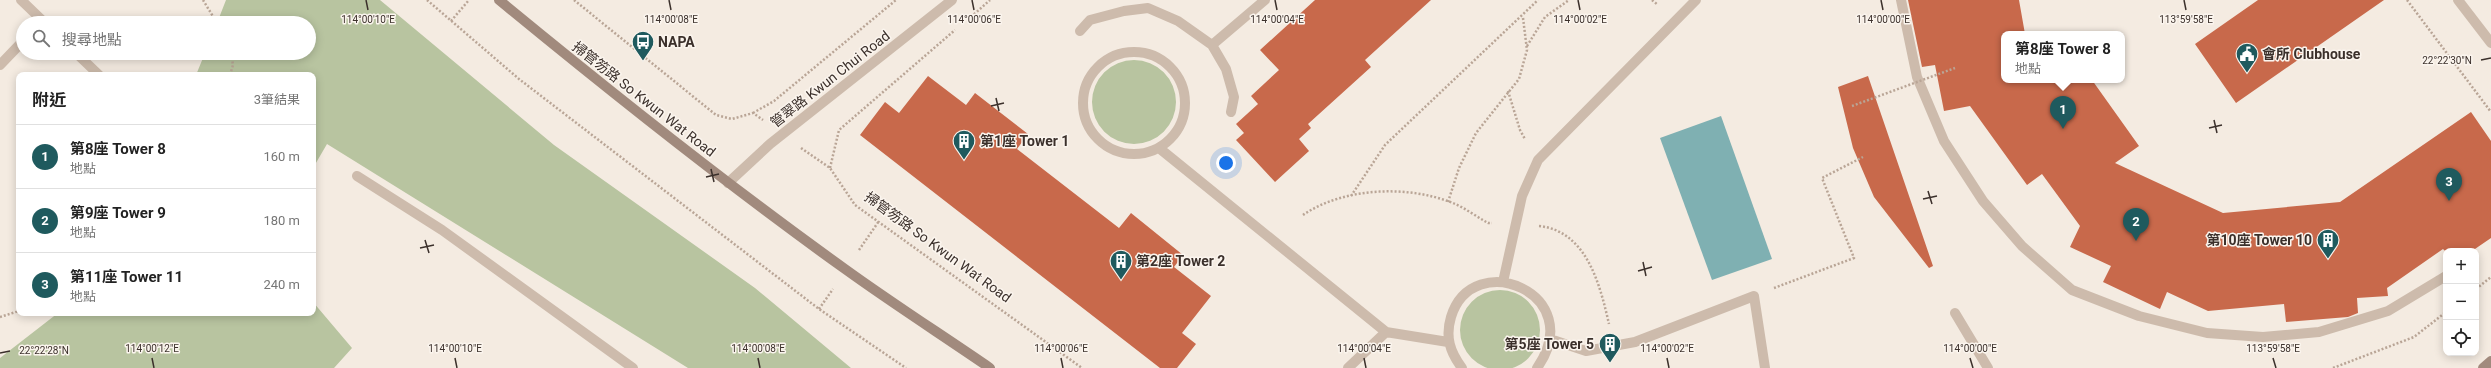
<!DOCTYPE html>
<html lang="zh-TW">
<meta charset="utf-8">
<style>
:root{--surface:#fff;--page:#f2f2f2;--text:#222;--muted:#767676;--line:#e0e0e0;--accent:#1f5a5e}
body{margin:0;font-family:Roboto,"Noto Sans TC",sans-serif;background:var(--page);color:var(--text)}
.controls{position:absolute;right:12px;bottom:12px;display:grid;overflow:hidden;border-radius:8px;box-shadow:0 2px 10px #0003}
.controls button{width:36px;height:36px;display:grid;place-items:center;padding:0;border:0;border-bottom:1px solid var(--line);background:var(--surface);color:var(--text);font:20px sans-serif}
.you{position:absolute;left:1226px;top:163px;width:14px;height:14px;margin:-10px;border:3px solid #fff;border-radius:50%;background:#1a73e8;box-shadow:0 0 0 6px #1a73e833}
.badge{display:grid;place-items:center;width:26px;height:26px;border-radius:50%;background:var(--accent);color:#fff;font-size:13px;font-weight:700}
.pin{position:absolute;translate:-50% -33px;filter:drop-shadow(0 1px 2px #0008)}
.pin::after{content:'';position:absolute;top:21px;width:14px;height:12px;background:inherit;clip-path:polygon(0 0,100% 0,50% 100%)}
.popup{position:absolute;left:2001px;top:31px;width:124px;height:52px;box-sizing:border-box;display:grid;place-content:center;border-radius:8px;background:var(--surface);filter:drop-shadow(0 1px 3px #0005);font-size:13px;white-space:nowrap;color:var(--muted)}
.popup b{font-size:15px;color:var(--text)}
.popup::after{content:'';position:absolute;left:50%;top:100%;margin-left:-8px;border:8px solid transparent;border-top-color:var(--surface)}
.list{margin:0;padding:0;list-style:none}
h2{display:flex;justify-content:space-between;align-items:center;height:52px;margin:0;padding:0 16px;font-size:17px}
h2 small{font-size:13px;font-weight:400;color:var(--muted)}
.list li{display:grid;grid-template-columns:26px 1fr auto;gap:12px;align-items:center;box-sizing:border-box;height:64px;padding:0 16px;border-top:1px solid var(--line)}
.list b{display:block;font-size:15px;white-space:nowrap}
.list p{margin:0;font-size:13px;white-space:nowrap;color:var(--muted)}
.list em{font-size:13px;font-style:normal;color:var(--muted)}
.icon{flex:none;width:22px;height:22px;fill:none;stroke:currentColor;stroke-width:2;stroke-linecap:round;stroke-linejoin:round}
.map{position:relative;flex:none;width:2491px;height:368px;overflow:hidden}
.search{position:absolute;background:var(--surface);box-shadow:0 2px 10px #0003;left:16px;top:16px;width:300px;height:44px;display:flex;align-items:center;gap:10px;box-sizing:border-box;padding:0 14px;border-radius:22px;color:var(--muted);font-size:15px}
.panel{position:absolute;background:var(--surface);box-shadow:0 2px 10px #0003;left:16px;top:72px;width:300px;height:244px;border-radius:8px}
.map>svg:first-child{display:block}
</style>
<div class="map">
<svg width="2491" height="368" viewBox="0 0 2491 368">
<rect width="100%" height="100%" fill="#f4ebe1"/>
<path fill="#b8c4a0" d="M226 0H380L554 145 755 288 851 368H688L327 144 313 168V75H196L205 53H309V23H217Z
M1092 102a42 42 0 1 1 84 0a42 42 0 1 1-84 0Z
M1460 330a40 40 0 1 1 80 0a40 40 0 1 1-80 0Z
M313 302 352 348 334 368H0V358L58 313H313Z"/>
<path fill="#7fb0b2" d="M1721 116 1772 259 1712 280 1660 138Z"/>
<path fill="#c8694b" d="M1315 0H1431L1365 60 1371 67 1308 124 1311 128 1299 139 1309 151 1275 182 1236 140 1244 133 1236 124 1258 104 1251 96 1279 70 1260 50Z
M1908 0H2019L2025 34H2004V80H2092L2139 146 2115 163 2223 213 2340 202 2471 112 2491 141V238L2472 251H2445L2443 249 2387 288 2388 296 2357 298 2358 313 2348 317 2286 322 2284 304 2208 311 2167 292 2160 309 2103 282 2111 266 2070 247 2080 226 2042 174 2027 185 1970 106 1944 111 1935 65 1922 67Z
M2258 0H2384L2236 103 2195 44Z
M928 76 966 105 975 93 1028 134 1017 149 1119 228 1131 213 1183 255 1174 267 1211 296 1182 333 1196 344 1177 368H1160L860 135 885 102 899 113Z
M1868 76 1933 266 1929 268 1874 197 1853 148 1838 87Z"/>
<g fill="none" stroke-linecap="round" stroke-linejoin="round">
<path stroke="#b9a596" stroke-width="2.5" stroke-dasharray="2 2" stroke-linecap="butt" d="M203 0 217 23
M427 0 519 79 819 309 906 368
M574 0 716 115 732 119 753 113 763 120
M1652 0 1658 5
M2407 0 2491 112
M971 17 990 0
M451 21 469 0
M1527 46 1545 17 1569 0
M230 75 233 65 231 53
M1508 91 1520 130 1525 139
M753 113 774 101 896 0
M801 148 830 168 855 205 1082 368
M830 168 839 130 955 30
M1351 196 1385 145 1538 0
M1448 202 1459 168 1476 133 1519 79 1527 50 1523 18
M1303 215C1344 187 1408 185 1453 203 1465 208 1477 217 1488 223H1492
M1539 226C1587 231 1600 285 1609 324
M859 250 879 221
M1774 288 1854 258 1822 178 1863 157
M2476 289 2491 277
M819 309 833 289
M0 317 19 311
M2333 368 2414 337 2446 312"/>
<path stroke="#cdbbac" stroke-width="10" d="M21 0 45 23
M1901 0 1917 77 1944 141 1983 201 2022 246 2072 290 2139 316 2207 333 2263 337 2319 332 2388 311 2446 276
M1080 31 1090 20 1124 11 1148 8 1178 21 1212 45 1226 69 1234 97 1231 112
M1212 45 1265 0
M1083 103a51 51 0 1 1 102 0a51 51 0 1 1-102 0Z
M76 53 99 75
M0 65 23 41
M1159 148 1386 332 1448 342
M1503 282 1522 196 1538 160 1696 0
M1955 313 1988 368
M1550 339 1586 351 1635 342 1754 296 1765 368
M1348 368 1386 332
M1462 368C1450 352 1445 337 1451 317 1473 246 1589 294 1537 368"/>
<path stroke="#cdbbac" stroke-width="10" d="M2458 0 2491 43
M357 176 442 230 633 368
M728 183 770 144 952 0"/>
<path stroke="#a18a7d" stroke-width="10" d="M499 0C612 93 726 184 845 269 892 303 942 335 990 368
M2483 368 2491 361"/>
<path stroke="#b9a596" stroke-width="2.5" stroke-dasharray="2 2" stroke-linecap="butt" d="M1852 106 1955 68"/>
</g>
<path fill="none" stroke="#3b302b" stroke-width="1.5" d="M366 0 368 10M669 0 671 10M972 0 974 10M1275 0 1277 10M1578 0 1580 10M1881 0 1883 10M2184 0 2186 10M2481 60 2491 58M996 98 999 111M991 106 1004 103M2214 120 2217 133M2209 128 2222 125M711 169 714 182M706 177 719 174M1928 191 1932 204M1923 199 1937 196M425 240 429 253M420 248 434 245M1643 262 1646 276M1638 271 1652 267M0 353 10 351M152 358 154 368M455 358 457 368M758 358 760 368M1061 358 1063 368M1364 358 1366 368M1667 358 1669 368M1970 358 1973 368M2273 358 2276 368"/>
<defs>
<g id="bus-pin" transform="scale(1.15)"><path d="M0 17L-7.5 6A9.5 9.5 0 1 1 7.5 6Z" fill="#1f5a5e" stroke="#fbf5ee"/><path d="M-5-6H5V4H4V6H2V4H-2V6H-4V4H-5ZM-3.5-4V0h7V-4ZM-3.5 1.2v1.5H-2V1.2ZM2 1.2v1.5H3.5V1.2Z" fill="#fff"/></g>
<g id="civic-pin" transform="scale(1.15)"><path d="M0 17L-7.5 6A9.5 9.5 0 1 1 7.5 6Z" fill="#1f5a5e" stroke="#fbf5ee"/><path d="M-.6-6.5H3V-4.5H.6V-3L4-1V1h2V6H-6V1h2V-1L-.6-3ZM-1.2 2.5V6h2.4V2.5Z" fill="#fff"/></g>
<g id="building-pin" transform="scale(1.15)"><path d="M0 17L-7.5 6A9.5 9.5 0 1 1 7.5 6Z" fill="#1f5a5e" stroke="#fbf5ee"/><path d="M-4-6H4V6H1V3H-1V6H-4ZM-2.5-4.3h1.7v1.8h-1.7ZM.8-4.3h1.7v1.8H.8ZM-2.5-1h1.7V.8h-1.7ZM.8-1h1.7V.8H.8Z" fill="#fff"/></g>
</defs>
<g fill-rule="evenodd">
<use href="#bus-pin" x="643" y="42"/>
<use href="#civic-pin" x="2247" y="54"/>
<use href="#building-pin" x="964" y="141"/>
<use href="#building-pin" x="2328" y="240"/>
<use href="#building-pin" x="1121" y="261"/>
<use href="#building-pin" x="1610" y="344"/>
</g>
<g text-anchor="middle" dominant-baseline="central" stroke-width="3" stroke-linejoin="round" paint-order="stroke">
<g font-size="14" font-weight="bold" fill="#3b302b" stroke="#fbf5ee" text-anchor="start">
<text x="658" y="42">NAPA</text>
<text x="2262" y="54">會所 Clubhouse</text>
<text x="980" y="141">第1座 Tower 1</text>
<text x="2312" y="240" text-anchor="end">第10座 Tower 10</text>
<text x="1136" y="261">第2座 Tower 2</text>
<text x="1594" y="344" text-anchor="end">第5座 Tower 5</text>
</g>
<g font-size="14" fill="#3b302b" stroke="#fbf5ee">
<text transform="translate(830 79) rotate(-38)">管翠路 Kwun Chui Road</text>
<text transform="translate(644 99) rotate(38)">掃管笏路 So Kwun Wat Road</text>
<text transform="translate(938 247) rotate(36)">掃管笏路 So Kwun Wat Road</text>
</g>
</g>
<g font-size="10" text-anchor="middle" fill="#3b302b" stroke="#fbf5ee" stroke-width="3" stroke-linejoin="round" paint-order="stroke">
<text x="2186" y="23">113°59'58"E</text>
<text x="1580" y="23">114°00'02"E</text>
<text x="368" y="23">114°00'10"E</text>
<text x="671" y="23">114°00'08"E</text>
<text x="974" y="23">114°00'06"E</text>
<text x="1277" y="23">114°00'04"E</text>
<text x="1883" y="23">114°00'00"E</text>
<text x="2447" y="64">22°22'30"N</text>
<text x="152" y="352">114°00'12"E</text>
<text x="455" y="352">114°00'10"E</text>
<text x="758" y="352">114°00'08"E</text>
<text x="1061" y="352">114°00'06"E</text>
<text x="1364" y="352">114°00'04"E</text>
<text x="1667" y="352">114°00'02"E</text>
<text x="1970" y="352">114°00'00"E</text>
<text x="2273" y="352">113°59'58"E</text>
<text x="44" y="354">22°22'28"N</text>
</g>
</svg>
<div class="controls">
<button>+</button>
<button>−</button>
<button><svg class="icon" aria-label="locate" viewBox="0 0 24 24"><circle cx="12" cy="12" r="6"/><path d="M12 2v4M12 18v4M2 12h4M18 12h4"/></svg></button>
</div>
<div class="you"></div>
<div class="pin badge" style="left:2063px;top:129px">1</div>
<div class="popup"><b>第8座 Tower 8</b>地點</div>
<div class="pin badge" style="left:2136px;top:241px">2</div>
<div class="pin badge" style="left:2449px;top:201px">3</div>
<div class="search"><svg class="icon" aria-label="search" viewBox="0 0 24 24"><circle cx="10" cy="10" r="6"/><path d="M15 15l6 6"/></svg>搜尋地點</div>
<section class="panel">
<h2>附近<small>3筆結果</small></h2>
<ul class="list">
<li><span class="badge">1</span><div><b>第8座 Tower 8</b><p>地點</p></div><em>160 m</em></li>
<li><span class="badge">2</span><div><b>第9座 Tower 9</b><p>地點</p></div><em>180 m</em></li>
<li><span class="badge">3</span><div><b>第11座 Tower 11</b><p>地點</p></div><em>240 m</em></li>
</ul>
</section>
</div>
